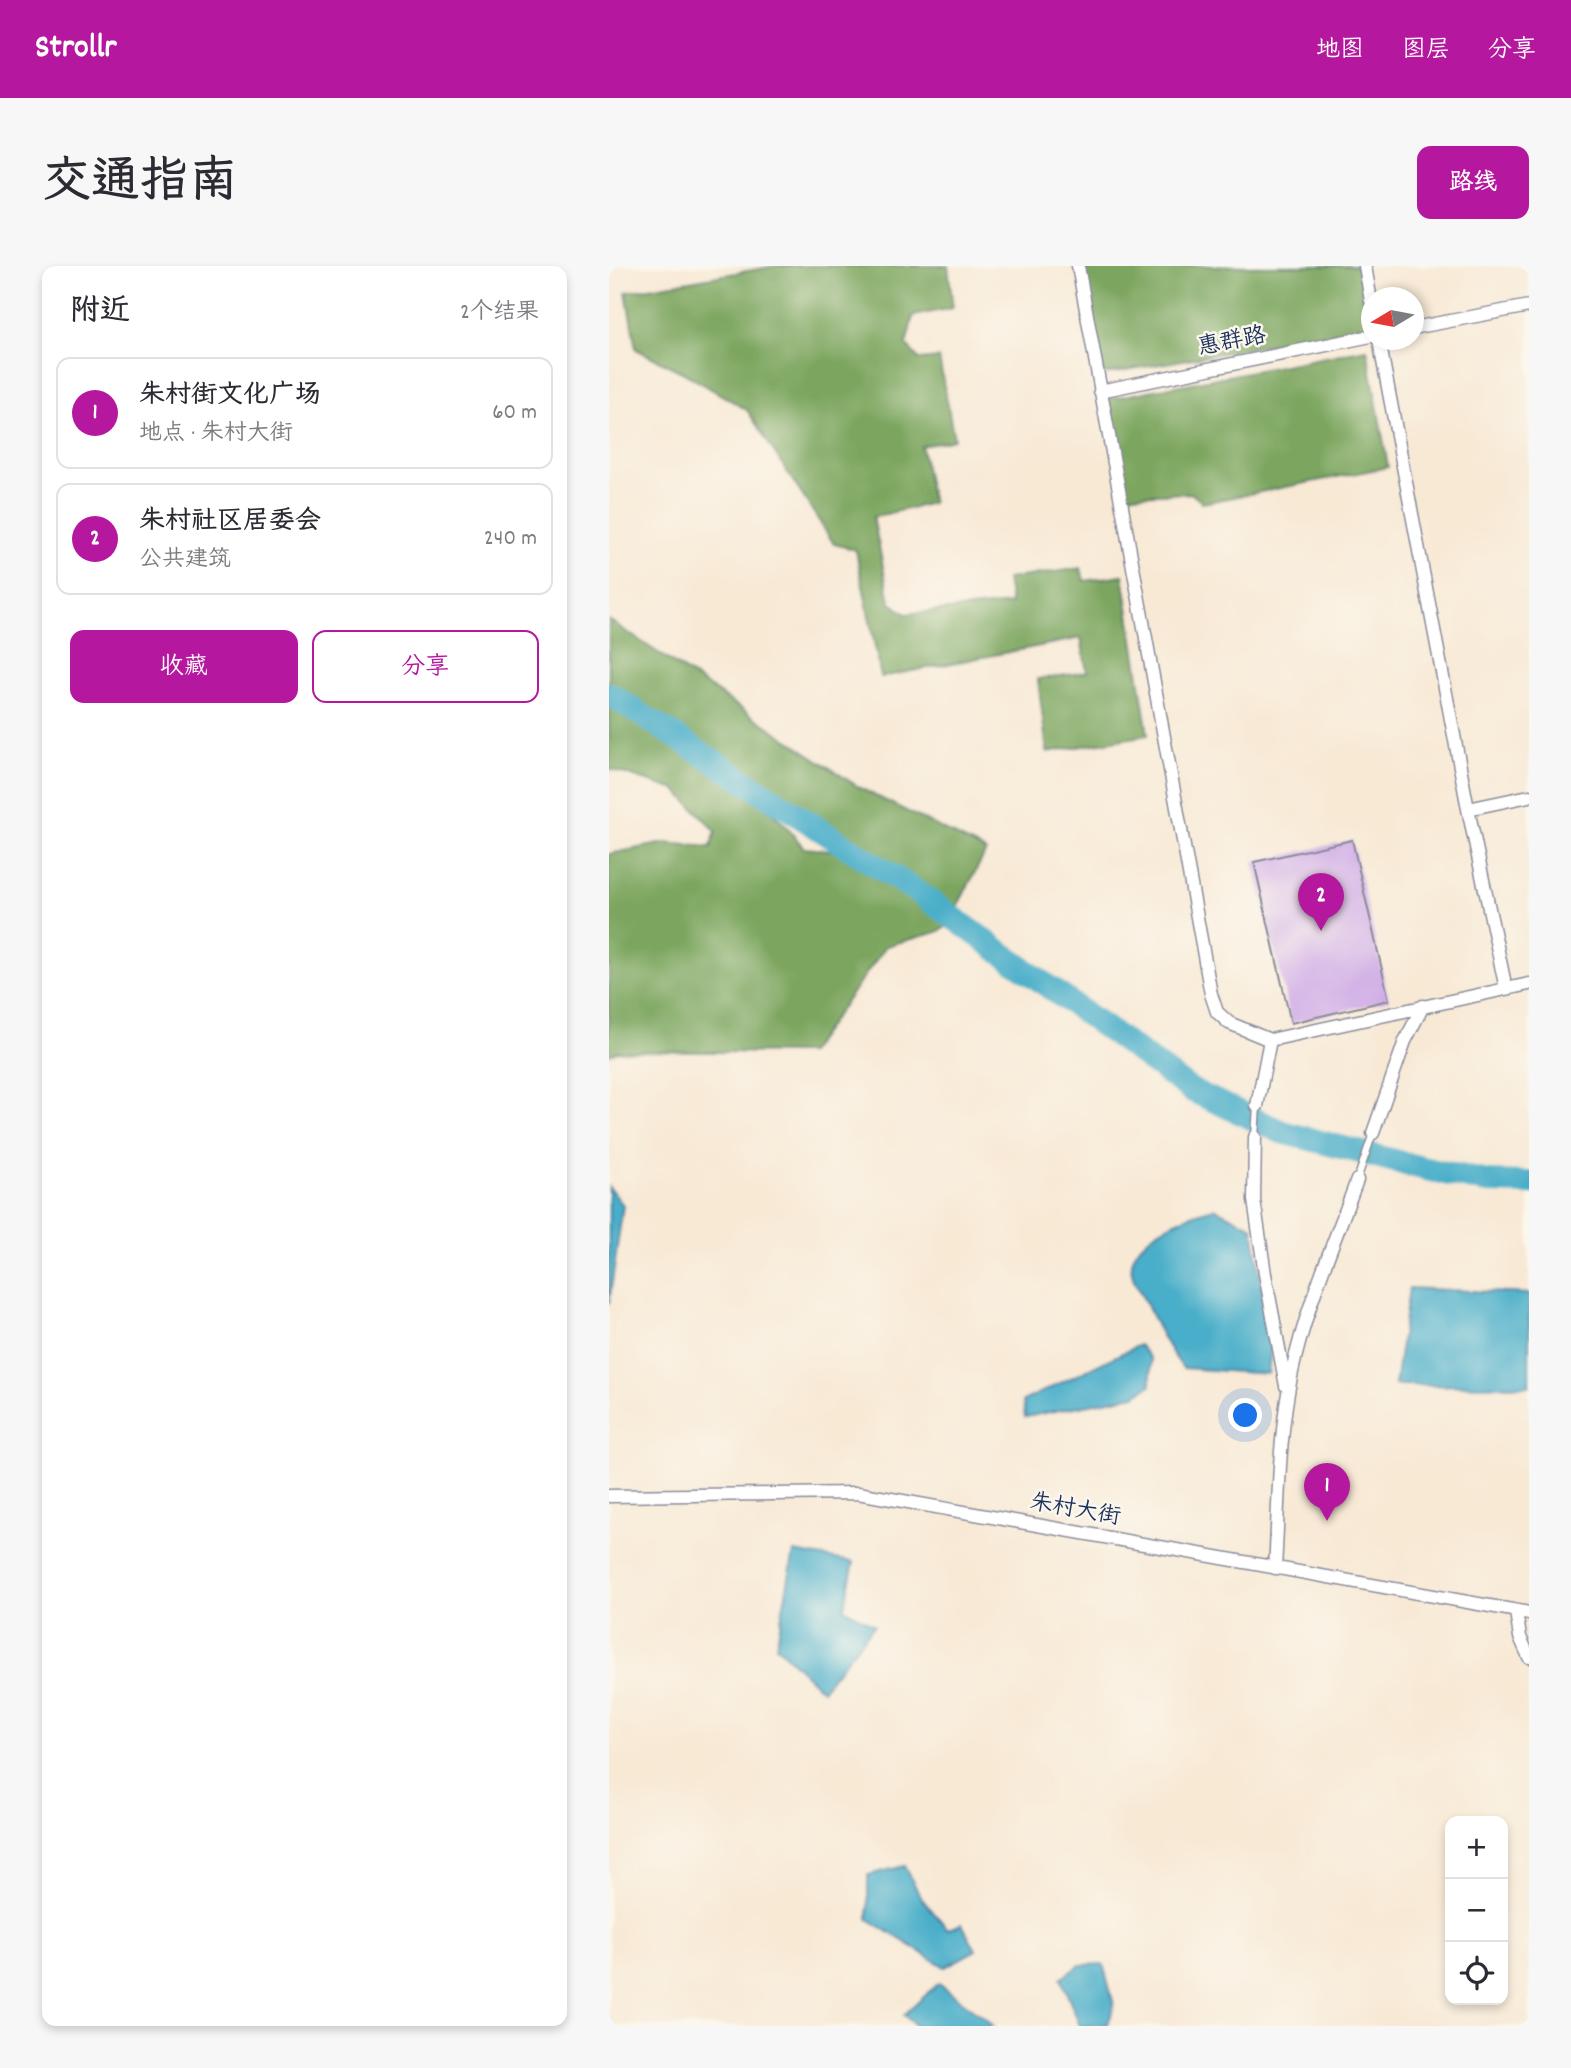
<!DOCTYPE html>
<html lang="zh">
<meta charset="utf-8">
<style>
:root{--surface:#fff;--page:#f7f7f7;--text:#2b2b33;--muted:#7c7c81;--line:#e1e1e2;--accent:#b5179e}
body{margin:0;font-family:Dekko,"LXGW WenKai TC",sans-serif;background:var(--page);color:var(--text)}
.controls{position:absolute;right:21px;bottom:21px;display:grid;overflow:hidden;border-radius:14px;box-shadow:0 4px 10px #0003}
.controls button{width:63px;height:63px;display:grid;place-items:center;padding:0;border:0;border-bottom:2px solid var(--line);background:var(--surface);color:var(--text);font:35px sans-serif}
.compass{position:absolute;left:752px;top:21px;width:63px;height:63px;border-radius:50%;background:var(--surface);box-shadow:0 4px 10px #0003;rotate:260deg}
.you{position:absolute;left:637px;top:1150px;width:24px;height:24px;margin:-18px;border:5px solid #fff;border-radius:50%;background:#1a73e8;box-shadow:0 0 0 10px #1a73e833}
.badge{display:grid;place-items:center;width:46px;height:46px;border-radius:50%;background:var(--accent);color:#fff;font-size:23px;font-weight:700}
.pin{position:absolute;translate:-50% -58px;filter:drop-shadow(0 2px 4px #0008)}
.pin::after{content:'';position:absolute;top:37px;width:24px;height:21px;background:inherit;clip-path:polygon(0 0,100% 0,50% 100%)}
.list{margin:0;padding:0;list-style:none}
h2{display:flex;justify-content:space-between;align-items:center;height:91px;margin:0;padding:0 28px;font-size:30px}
h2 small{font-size:23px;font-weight:400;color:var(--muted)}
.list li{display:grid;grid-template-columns:46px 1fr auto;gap:21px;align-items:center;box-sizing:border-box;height:112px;margin:0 14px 14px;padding:0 14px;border:2px solid var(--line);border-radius:14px}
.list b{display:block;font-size:26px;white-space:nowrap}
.list p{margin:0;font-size:23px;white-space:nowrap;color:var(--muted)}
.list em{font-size:23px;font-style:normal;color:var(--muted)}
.actions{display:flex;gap:14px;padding:21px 28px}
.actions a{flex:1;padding:16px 0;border:2px solid var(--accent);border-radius:14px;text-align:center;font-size:24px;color:var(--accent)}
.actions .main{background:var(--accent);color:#fff}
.icon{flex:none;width:38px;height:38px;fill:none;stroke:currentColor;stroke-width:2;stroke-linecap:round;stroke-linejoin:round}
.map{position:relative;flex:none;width:920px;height:1760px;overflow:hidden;border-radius:14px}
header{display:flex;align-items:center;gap:42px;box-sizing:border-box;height:98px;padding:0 35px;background:var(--accent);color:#fff}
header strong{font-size:33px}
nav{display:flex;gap:38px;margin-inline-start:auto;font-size:24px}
.intro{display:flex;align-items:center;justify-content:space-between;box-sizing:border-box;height:168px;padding:0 42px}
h1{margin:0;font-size:49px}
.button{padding:18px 32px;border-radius:14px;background:var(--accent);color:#fff;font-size:24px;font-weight:700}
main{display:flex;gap:42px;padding:0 42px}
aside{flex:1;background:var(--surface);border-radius:14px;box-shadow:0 4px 10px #0003}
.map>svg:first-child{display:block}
</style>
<header>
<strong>Strollr</strong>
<nav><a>地图</a><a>图层</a><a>分享</a></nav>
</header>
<div class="intro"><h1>交通指南</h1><a class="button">路线</a></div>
<main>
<aside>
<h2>附近<small>2个结果</small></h2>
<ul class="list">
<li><span class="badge">1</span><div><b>朱村街文化广场</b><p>地点 · 朱村大街</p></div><em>60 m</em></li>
<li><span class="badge">2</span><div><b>朱村社区居委会</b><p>公共建筑</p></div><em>240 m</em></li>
</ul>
<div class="actions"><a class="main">收藏</a><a>分享</a></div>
</aside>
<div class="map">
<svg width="920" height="1760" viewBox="0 0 920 1760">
<rect width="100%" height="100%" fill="#fbf7ec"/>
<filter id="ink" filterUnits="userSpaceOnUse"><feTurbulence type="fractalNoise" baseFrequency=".0143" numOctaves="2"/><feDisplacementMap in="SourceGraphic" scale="14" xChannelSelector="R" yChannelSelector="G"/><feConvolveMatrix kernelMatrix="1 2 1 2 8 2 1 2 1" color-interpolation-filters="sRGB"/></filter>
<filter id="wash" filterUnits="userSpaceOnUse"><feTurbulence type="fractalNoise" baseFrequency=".00686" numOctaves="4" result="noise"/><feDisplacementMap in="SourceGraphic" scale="28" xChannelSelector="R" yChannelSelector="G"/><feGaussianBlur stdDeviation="1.57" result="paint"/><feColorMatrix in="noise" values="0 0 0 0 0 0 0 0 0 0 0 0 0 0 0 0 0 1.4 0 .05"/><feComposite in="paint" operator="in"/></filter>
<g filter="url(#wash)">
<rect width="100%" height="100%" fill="#f8e9d5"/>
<path fill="#7ba65f" stroke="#4b6a5e" stroke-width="2" d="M167 0H339L344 42 304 50 297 79 311 94 330 92 345 173 312 180 323 237 264 251 281 336 297 348 402 338 398 313 472 302 475 315 514 309 539 469 438 486 429 413 478 406 472 372 272 411 247 284 225 278 138 144 73 106 27 83 17 26Z
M475 0H749L760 61 495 108Z
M758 83 779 201 594 237 582 227 516 229 499 133Z
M0 354 251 522 377 585 346 645 0 421Z
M0 437 150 535 176 559 195 582 230 585 344 657 328 666 277 680 200 787 8 785 0 789V588L56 577 102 581 107 565 67 524 0 503Z"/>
<path fill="#4aaec9" stroke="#326e94" stroke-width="2" d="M0 921 14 939 0 1038Z
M605 942 644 961 662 1084 659 1108 574 1102C559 1083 549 1064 539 1041 534 1031 525 1018 523 1007 517 971 578 949 605 942Z
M800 1022 920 1028V1120L786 1119Z
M530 1079 542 1093V1119L526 1129 416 1151 414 1135Z
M185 1286 245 1296 235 1342 265 1359 213 1424 167 1380Z
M296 1600 312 1632 339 1663 353 1658 367 1684 336 1701 259 1653V1609Z
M494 1698 505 1739 499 1758 471 1760 452 1712 471 1699Z
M330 1717 385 1760H307L295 1749Z"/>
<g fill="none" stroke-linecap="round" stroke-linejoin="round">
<path stroke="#4aaec9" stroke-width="24" d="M0 428 313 629 582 824 673 866 817 903 879 916 920 917"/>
</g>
<g id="blocks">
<path fill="#cca5e6" d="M743 574 780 734 682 757 645 596Z"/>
</g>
</g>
<g filter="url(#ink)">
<use href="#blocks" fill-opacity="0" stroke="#8a8c9a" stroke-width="2"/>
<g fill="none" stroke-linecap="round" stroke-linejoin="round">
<g stroke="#8a8c9a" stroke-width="9">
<path id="service" d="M646 871 648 840
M748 914 764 867"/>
</g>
<g stroke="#8a8c9a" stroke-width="15">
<path id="minor" d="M469 0 602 728 608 746 620 757 661 774 920 718
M756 0 762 35
M804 62 920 40
M770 74 859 543 897 723
M491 125 762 70
M859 543 920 530
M648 840 661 774
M764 867 796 775 814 740
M646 871 645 934 656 1008 677 1120
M0 1230 249 1227 920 1347
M666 1302C670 1237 669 1170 683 1106 697 1040 725 977 748 914
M907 1346 911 1371 920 1391"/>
</g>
<use href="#service" stroke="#fff" stroke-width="6"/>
<use href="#minor" stroke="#fff" stroke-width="12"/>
</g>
</g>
<g text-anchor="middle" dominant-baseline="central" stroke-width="5" stroke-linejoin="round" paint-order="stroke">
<g font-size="23" fill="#1b2f5e" stroke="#fbf7ec">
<text transform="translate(623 77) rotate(-11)">惠群路</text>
<text transform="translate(466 1245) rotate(10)">朱村大街</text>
</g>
</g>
</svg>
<div class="controls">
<button>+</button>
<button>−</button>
<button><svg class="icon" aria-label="locate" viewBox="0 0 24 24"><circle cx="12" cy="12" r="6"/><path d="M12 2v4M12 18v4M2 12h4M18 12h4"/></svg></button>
</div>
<svg class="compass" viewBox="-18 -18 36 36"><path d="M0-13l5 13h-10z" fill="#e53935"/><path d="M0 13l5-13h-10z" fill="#7c7c81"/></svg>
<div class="you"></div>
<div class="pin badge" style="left:718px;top:1255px">1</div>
<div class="pin badge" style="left:712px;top:665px">2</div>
</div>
</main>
